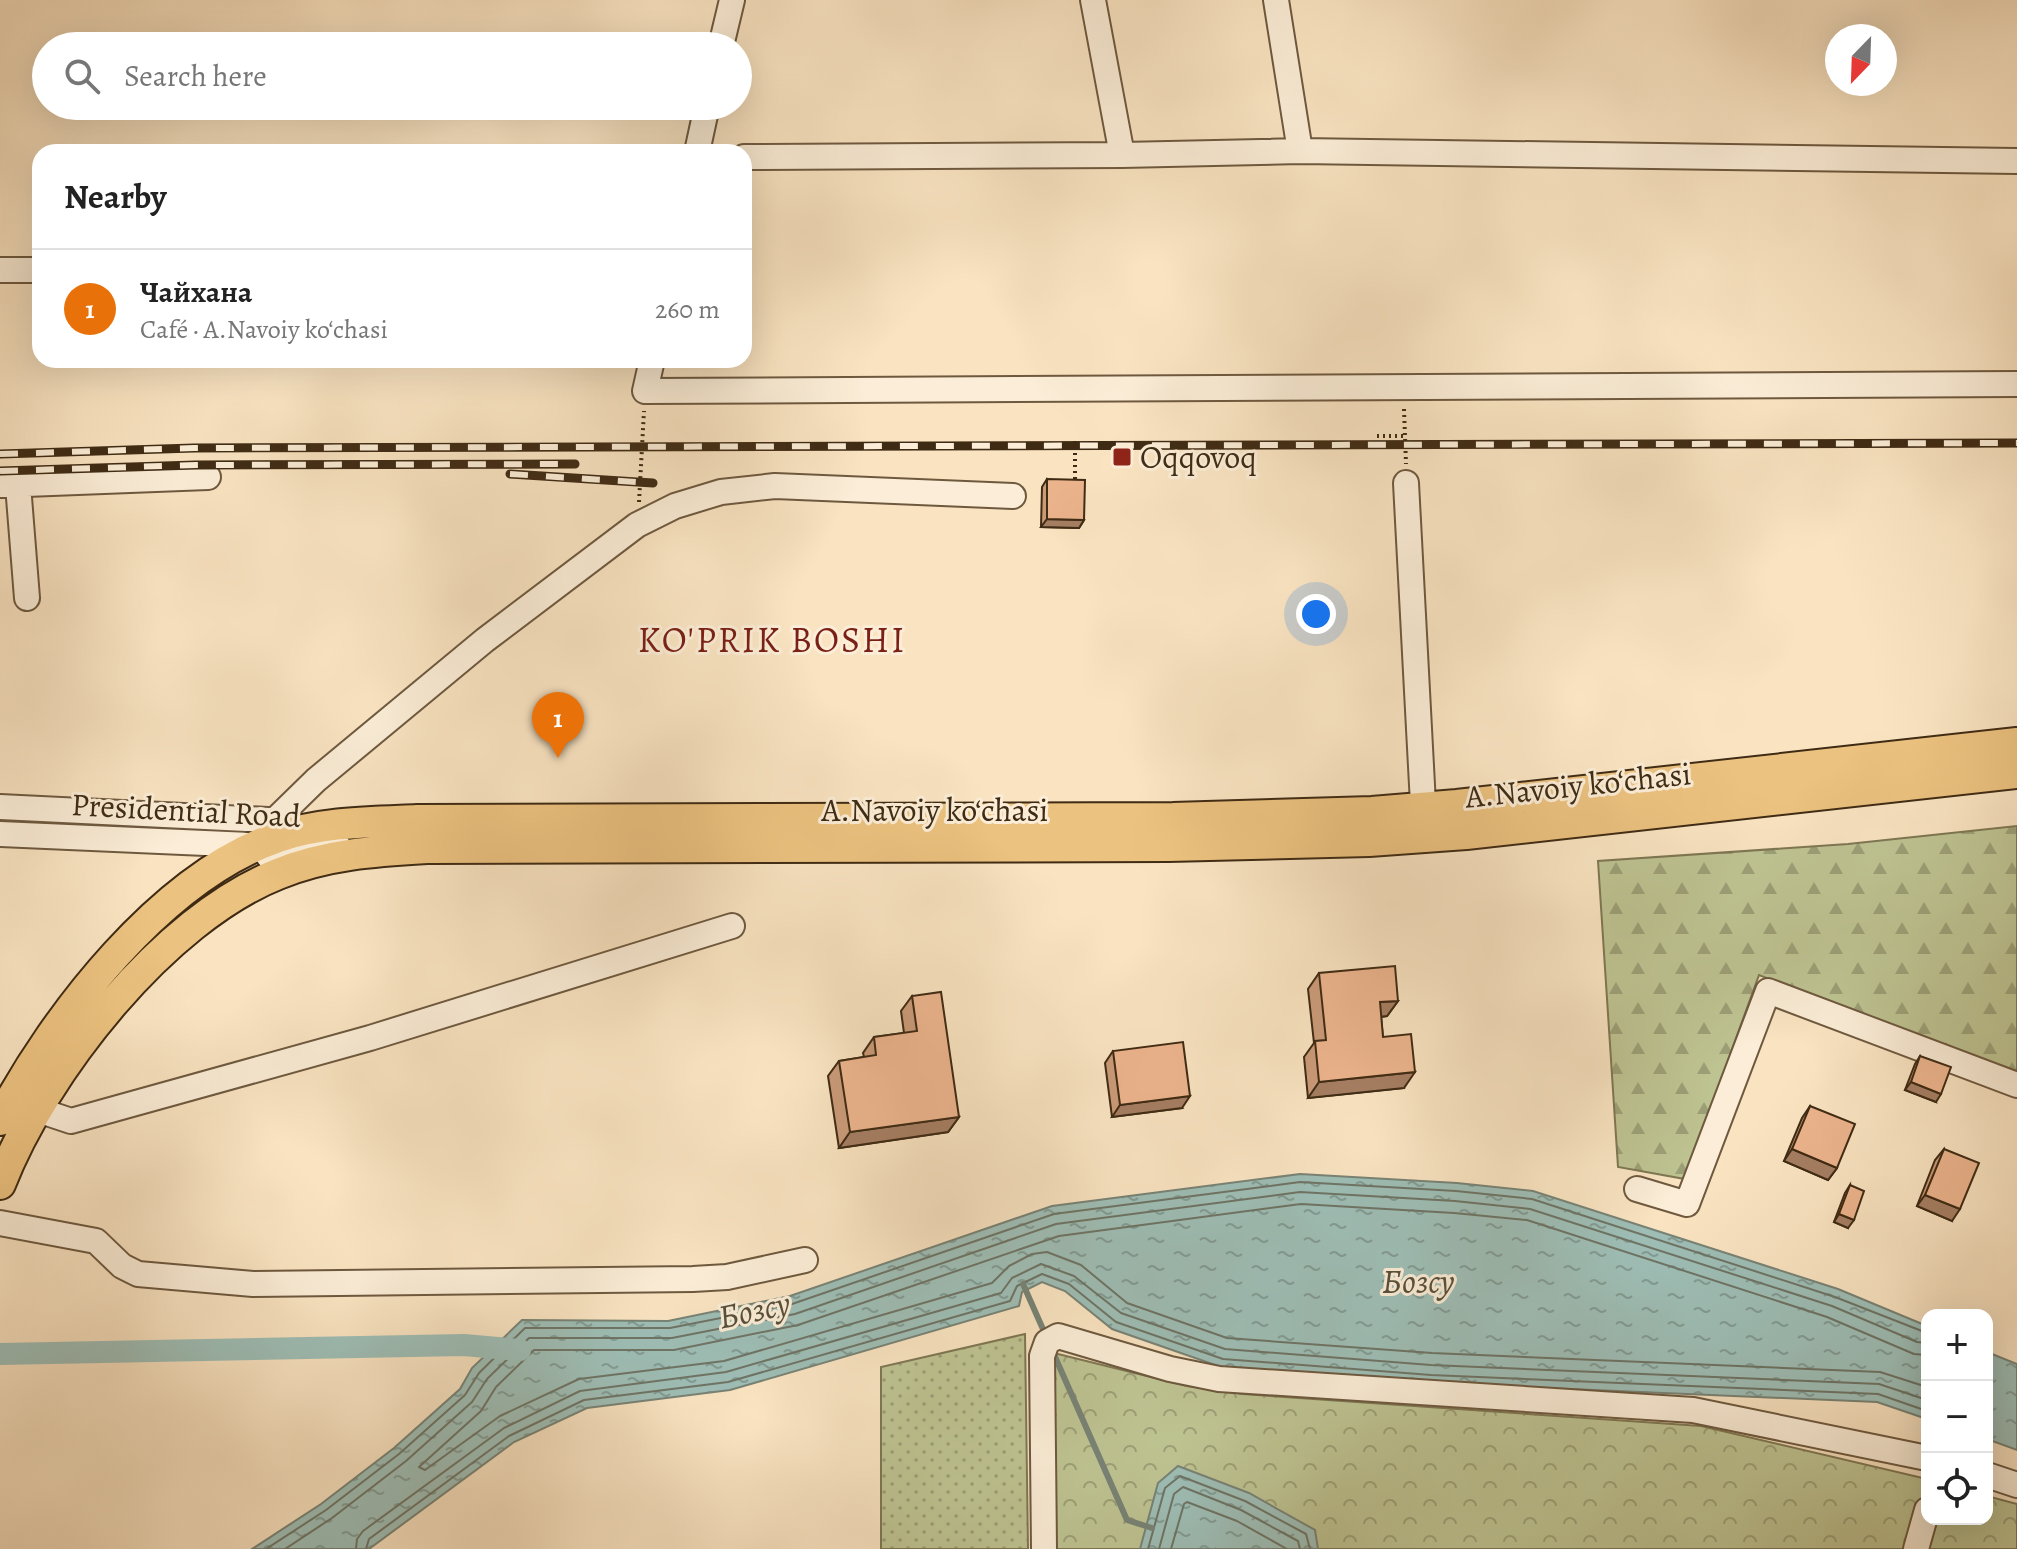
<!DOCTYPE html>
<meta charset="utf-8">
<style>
:root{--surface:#fff;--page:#f6f6f6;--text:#222;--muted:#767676;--line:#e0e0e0;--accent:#8f2418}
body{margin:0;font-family:Alegreya,serif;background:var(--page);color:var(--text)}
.controls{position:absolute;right:24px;bottom:24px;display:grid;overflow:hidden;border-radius:16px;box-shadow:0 8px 32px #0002}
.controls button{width:72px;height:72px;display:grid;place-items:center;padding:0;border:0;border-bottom:2px solid var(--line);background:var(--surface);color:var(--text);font:40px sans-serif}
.compass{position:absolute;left:1825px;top:24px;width:72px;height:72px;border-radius:50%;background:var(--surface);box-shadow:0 8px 32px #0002;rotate:203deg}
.you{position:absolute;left:1316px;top:614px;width:28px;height:28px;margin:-20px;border:6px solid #fff;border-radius:50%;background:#1a73e8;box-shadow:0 0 0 12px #1a73e833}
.badge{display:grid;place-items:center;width:52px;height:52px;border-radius:50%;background:var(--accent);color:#fff;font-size:26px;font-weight:700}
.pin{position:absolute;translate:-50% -66px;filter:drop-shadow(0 2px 4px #0008)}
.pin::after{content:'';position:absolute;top:42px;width:28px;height:24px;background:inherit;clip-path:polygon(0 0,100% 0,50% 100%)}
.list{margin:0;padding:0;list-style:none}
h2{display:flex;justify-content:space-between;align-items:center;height:104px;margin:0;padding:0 32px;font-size:34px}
h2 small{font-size:26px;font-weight:400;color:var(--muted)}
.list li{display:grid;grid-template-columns:52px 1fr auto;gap:24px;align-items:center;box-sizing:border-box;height:120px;padding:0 32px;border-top:2px solid var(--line)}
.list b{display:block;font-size:30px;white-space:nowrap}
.list p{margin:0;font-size:26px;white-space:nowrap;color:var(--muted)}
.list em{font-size:26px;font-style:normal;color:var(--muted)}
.icon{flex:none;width:44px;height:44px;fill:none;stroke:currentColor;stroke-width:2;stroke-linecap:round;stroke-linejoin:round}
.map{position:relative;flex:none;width:2017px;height:1549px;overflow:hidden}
.search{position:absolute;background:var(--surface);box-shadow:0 8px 32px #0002;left:32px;top:32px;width:720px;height:88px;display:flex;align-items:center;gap:20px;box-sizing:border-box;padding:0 28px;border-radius:44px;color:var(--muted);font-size:30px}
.panel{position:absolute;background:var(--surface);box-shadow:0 8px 32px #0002;left:32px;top:144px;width:720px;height:224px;border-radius:24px}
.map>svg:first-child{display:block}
</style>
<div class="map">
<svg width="2017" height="1549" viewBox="0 0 2017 1549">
<defs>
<pattern id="grass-dots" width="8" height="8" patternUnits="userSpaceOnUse" patternTransform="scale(2)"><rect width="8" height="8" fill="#bec392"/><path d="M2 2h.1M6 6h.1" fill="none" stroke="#9c9f76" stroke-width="1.8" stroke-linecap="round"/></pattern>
<pattern id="forest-firs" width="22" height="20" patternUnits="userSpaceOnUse" patternTransform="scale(2)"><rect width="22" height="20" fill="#bec392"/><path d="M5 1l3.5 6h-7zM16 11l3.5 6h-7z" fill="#9c9f76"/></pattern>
<pattern id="park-crowns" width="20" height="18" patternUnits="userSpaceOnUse" patternTransform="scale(2)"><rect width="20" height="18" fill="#bec392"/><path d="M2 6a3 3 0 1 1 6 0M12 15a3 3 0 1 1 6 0" fill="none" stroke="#9c9f76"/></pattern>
<pattern id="water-ripples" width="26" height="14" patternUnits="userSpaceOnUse" patternTransform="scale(2)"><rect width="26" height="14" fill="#9ebeb6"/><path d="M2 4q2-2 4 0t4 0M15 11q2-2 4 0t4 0" fill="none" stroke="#829b93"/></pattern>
</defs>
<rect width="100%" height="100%" fill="#f9e3c1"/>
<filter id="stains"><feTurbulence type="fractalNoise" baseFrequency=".0025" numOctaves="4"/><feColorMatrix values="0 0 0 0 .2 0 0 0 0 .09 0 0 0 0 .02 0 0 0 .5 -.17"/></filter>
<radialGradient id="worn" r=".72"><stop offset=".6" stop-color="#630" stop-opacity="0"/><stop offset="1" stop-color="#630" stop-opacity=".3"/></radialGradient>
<path fill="url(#grass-dots)" stroke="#7e7753" stroke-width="2" d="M1025 1334 1028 1549H881V1367Z"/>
<path fill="url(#forest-firs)" stroke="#7e7753" stroke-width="2" d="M2017 826V1073L1759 975 1685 1179 1618 1167 1598 861 1848 844Z"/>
<path fill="url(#park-crowns)" stroke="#7e7753" stroke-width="2" d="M1058 1354 1187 1386 1243 1394 1701 1426 1927 1479V1519H1987V1496L2017 1504V1549H1054L1053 1358Z"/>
<path fill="url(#water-ripples)" stroke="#788375" stroke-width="2" d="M1300 1174 1457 1183 1533 1191 1838 1289 1927 1326V1419L1877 1402 1430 1383 1221 1367 1112 1329 1065 1291 1042 1282 1022 1292 1019 1306 730 1390 587 1408 514 1442 369 1549H252L321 1504 394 1448 460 1389 472 1368 522 1320 668 1321 790 1296 1052 1206Z
M1987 1352 2017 1364V1450L1987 1439Z
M1178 1466 1249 1493 1315 1530 1318 1549H1140L1158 1483Z"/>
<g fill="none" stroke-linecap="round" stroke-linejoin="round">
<path stroke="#6e7465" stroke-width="2" d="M1927 1355 1914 1354 1827 1317 1527 1220 1454 1213 1301 1204 1059 1236 798 1325 674 1350H534L496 1387 481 1411 419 1467 425 1470 500 1416 579 1379 724 1361 992 1283 1009 1266 1032 1254 1047 1252 1081 1265 1127 1303 1227 1338 1432 1353 1880 1372 1927 1387
M266 1549 326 1510 399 1454 465 1395 479 1373 525 1328H670L792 1304 1054 1214 1300 1182 1456 1191 1532 1199 1835 1297 1927 1333
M285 1549 332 1518 406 1461 472 1402 487 1379 529 1338H672L795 1314 1056 1224 1300 1192 1455 1201 1530 1209 1832 1306 1917 1342 1927 1343
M356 1549 357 1539 363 1531 504 1428 580 1391 726 1372 1001 1293 1012 1278 1041 1264 1074 1276 1121 1313 1225 1349 1431 1365 1879 1384 1927 1400
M366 1549 369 1539 509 1436 584 1400 728 1382 1010 1301 1017 1286 1042 1274 1069 1284 1116 1322 1223 1359 1431 1375 1878 1394 1927 1411
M1148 1549 1165 1488 1180 1476 1245 1501 1306 1534 1310 1549
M1159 1549 1174 1494 1183 1487 1241 1510 1298 1541 1300 1549
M1171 1549 1184 1504 1187 1502 1237 1521 1287 1549"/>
<path stroke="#788375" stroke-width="6" d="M1023 1284 1046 1336
M1052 1350 1127 1520 1152 1528"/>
<path stroke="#9ebeb6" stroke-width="22" d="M0 1354 464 1345 520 1350"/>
<g stroke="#6e593f" stroke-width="28">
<path id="minor" d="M1093 0 1122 155
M1276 0 1300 151
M721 46 732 0
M697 152 707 106
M744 157 1122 155 1300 151 2017 161
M0 270H40
M652 360 645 391 2017 384
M1406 483 1424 823
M0 485 208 477
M18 485 27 598
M0 807 288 821
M0 834 341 849
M281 872 259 844 274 821 316 780 485 640 637 525 675 506 721 492 775 486 1013 496
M38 1110 71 1121 370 1038 732 926
M1637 1189 1687 1204 1768 991 2017 1085
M0 1223 96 1241 122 1266 138 1274 253 1284 693 1279 727 1277 805 1260
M1987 1475 2017 1485
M1044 1549 1042 1356 1047 1342 1058 1336 1170 1369 1219 1379 1693 1410 1927 1458
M1916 1549 1927 1510"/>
</g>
<g stroke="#3f2b14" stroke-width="34">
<path id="major" d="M0 1120C55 1015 162 877 278 837 322 822 370 822 417 820L1173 818 1372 812 1457 805 2017 743
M0 1184C44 1071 164 919 278 874 326 854 376 851 427 848L1168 846 1369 841 1466 834 2017 773"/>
</g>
<path stroke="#3f2b14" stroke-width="4" stroke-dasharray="2 4" stroke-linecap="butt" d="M1404 409 1406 464
M1377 436H1405
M1075 441V484
M639 502 644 411"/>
<use href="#minor" stroke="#fbedd7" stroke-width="24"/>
<use href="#major" stroke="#ecc280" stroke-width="30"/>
<g stroke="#3f2b14" stroke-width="9">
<path id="rail" d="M0 454 194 448 2017 443
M0 471 196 465 575 464
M510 474 653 483"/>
</g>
<use href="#rail" stroke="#fbedd7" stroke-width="6" stroke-dasharray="18" stroke-linecap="butt"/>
</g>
<path fill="#cb9b79" stroke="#3f2b14" stroke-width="2" d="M1047 479 1084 520 1079 528 1041 527 1042 487Z
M1319 973 1398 1001 1387 1016 1381 1017 1383 1037 1404 1088 1308 1098 1304 1057 1314 1043 1308 989Z
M912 996 959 1117 948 1132 839 1148 828 1076 839 1061 864 1057 863 1053 874 1037 904 1033 901 1011Z
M1113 1051 1182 1108 1112 1117 1105 1063Z
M1920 1056 1936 1102 1905 1090 1915 1064Z
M1810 1106 1837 1168 1828 1180 1784 1161 1802 1118Z
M1944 1149 1952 1221 1917 1206 1935 1160Z
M1850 1185 1848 1228 1834 1222 1845 1193Z"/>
<path fill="#a57e63" stroke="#3f2b14" stroke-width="2" d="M1047 519 1084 520 1079 528 1041 527Z
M1398 1001 1387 1016 1369 1018 1380 1002Z
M1415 1072 1404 1088 1308 1098 1319 1082Z
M1911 1082 1941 1094 1936 1102 1905 1090Z
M1190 1096 1182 1108 1112 1117 1120 1105Z
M959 1117 948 1132 839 1148 850 1132Z
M1792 1149 1837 1168 1828 1180 1784 1161Z
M1925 1195 1960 1209 1952 1221 1917 1206Z
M1839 1214 1854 1220 1848 1228 1834 1222Z"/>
<path fill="#ecb48d" stroke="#3f2b14" stroke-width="2" d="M1047 479 1085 480 1084 520 1047 519Z
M1395 966 1398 1001 1380 1002 1383 1037 1411 1034 1415 1072 1319 1082 1315 1041 1326 1040 1319 973Z
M941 992 959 1117 850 1132 839 1061 876 1055 874 1037 917 1031 912 996Z
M1183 1042 1190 1096 1120 1105 1113 1051Z
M1920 1056 1951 1067 1941 1094 1911 1082Z
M1810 1106 1855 1124 1837 1168 1792 1149Z
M1944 1149 1979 1163 1960 1209 1925 1195Z
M1850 1185 1864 1191 1854 1220 1839 1214Z"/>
<rect fill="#8f2418" stroke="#fbedd7" stroke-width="3" x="1112" y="447" width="20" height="20" rx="4"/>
<g text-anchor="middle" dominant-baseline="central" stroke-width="6" stroke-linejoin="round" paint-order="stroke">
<g font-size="32" fill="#3f2b14" stroke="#fbedd7" text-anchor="start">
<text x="1140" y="457">Oqqovoq</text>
</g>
<g font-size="32" fill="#3f2b14" stroke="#fbedd7">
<text transform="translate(1578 785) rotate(-6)">A.Navoiy ko‘chasi</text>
<text transform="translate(186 810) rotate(3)">Presidential Road</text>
<text x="935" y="810">A.Navoiy ko‘chasi</text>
</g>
<g font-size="34" font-style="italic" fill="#57503c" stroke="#fbedd7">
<text x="1418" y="1281">Бозсу</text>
<text transform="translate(754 1310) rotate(-12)">Бозсу</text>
</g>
<g font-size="36" letter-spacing="2" fill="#7a1f14" stroke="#fbedd7">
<text x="772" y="639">KO'PRIK BOSHI</text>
</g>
</g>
<rect width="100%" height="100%" filter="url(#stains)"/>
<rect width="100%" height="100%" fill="url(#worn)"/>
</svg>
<div class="controls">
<button>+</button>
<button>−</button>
<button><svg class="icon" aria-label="locate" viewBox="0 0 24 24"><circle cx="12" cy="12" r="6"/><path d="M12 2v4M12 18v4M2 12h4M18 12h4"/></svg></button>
</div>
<svg class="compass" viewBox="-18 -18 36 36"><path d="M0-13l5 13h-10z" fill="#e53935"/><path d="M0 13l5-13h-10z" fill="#767676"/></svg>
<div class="you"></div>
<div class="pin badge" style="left:558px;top:758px;background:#e8710a">1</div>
<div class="search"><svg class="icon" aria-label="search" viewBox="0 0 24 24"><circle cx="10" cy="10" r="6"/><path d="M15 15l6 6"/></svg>Search here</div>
<section class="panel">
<h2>Nearby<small></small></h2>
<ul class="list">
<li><span class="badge" style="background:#e8710a">1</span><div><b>Чайхана</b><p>Café · A.Navoiy ko‘chasi</p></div><em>260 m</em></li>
</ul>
</section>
</div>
